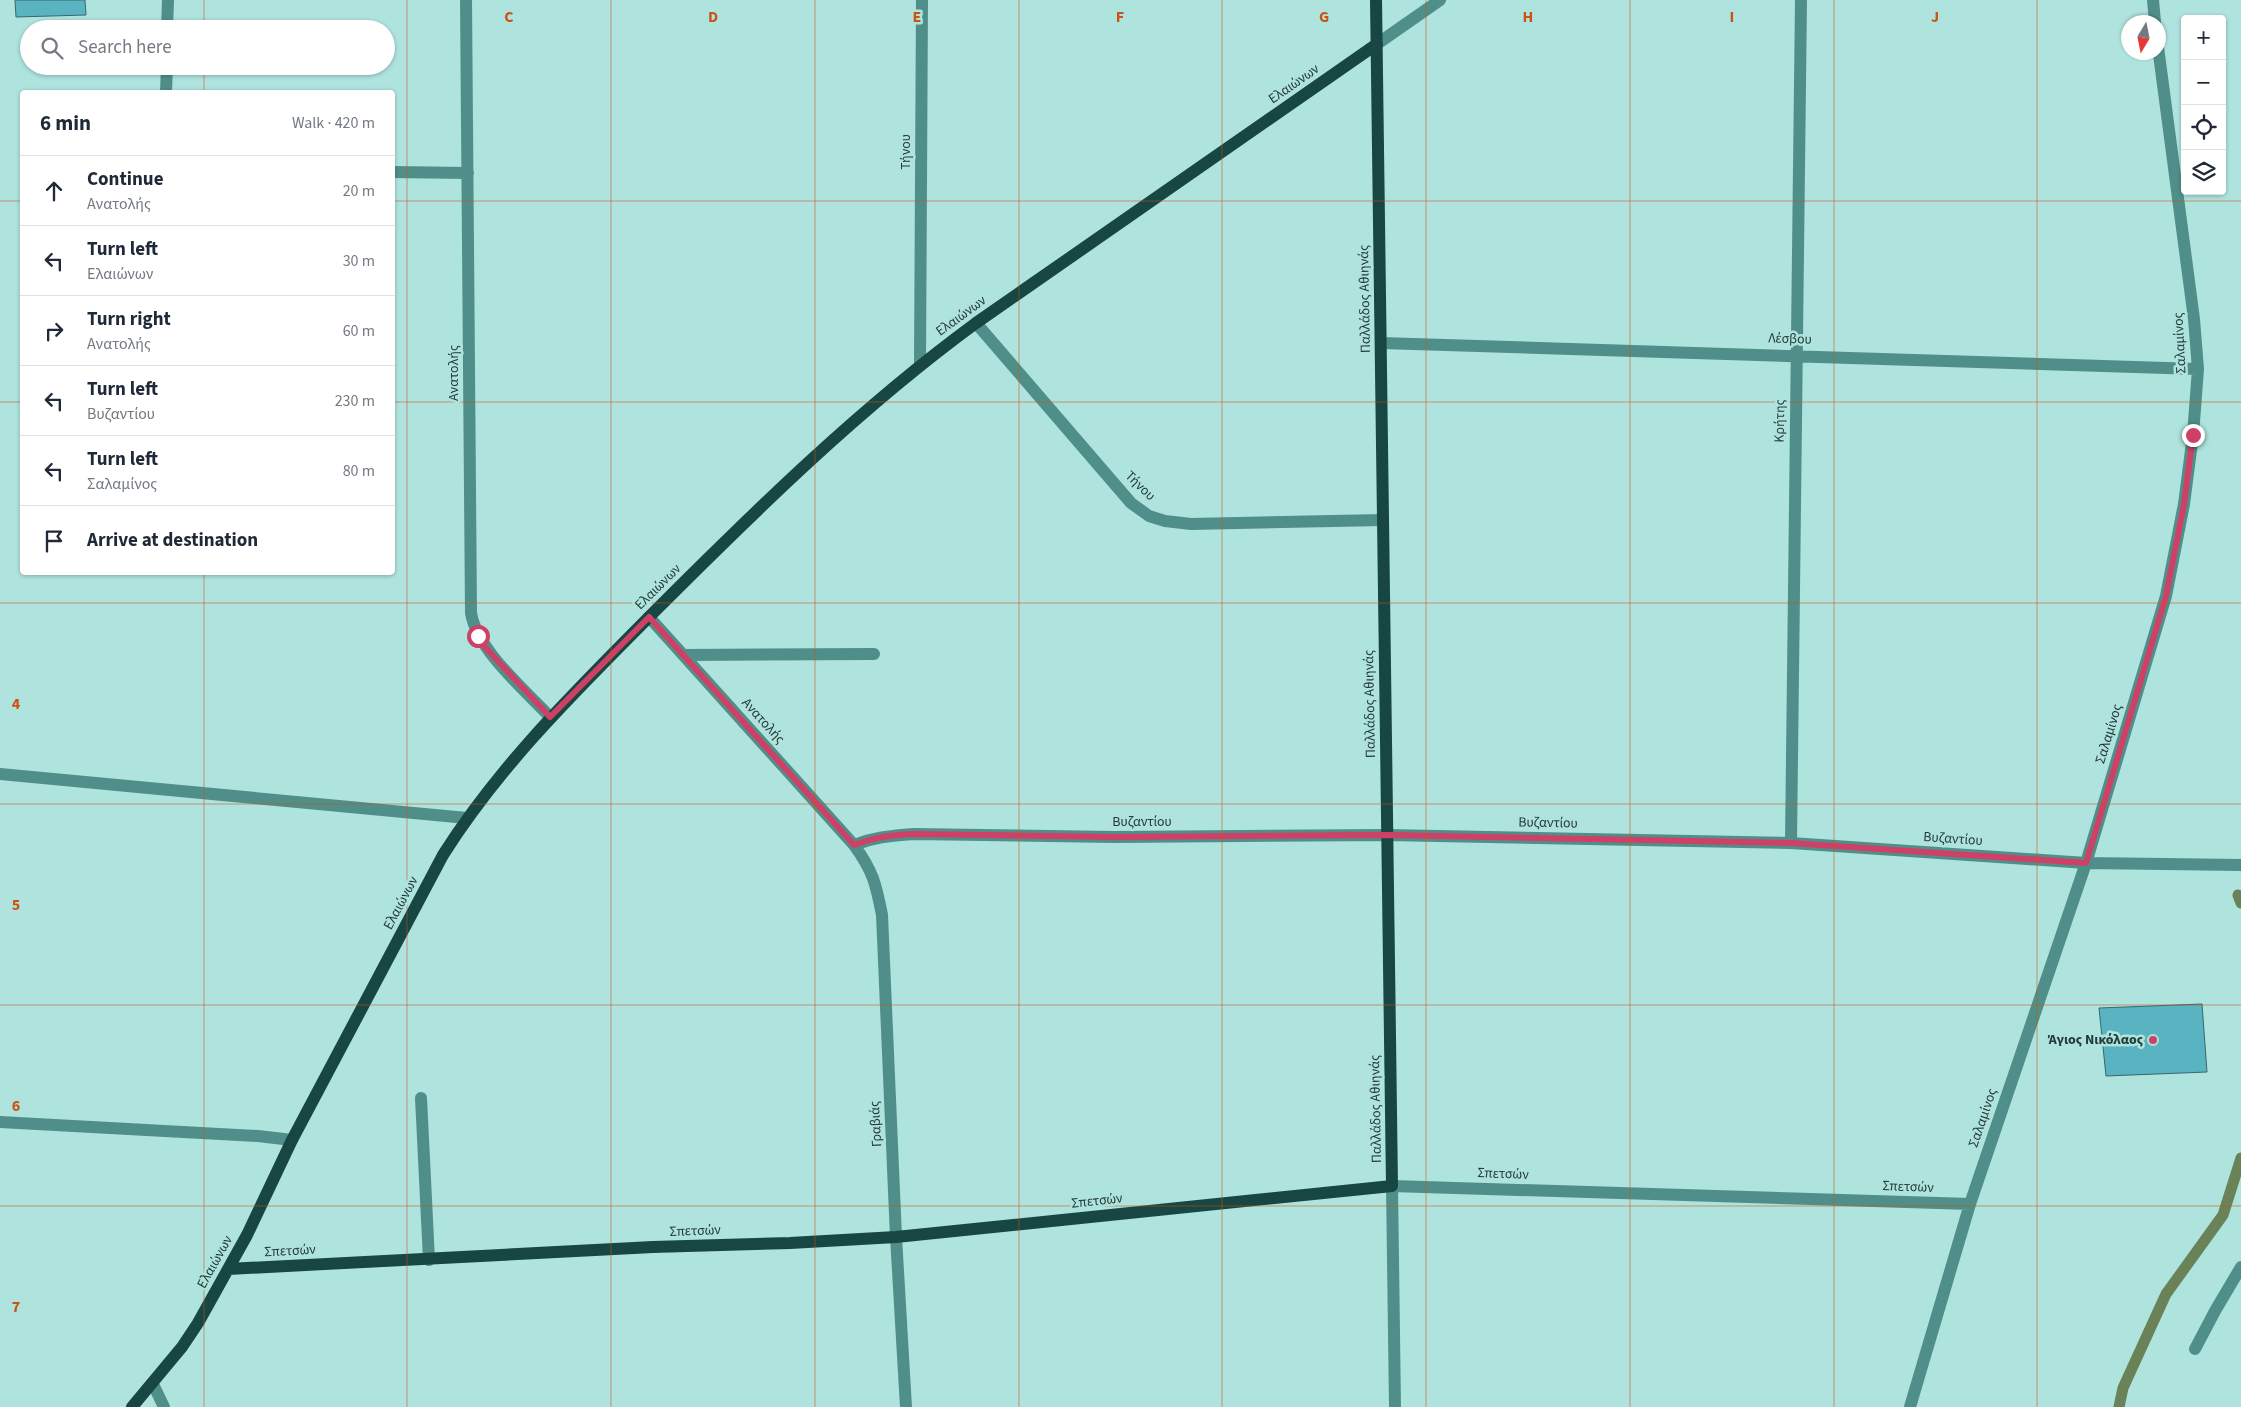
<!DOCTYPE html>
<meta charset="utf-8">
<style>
:root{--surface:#fff;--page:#f2f2f3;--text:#1f2937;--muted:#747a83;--line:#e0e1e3}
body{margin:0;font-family:"Source Sans 3",sans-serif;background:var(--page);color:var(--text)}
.controls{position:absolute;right:15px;top:15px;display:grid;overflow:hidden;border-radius:5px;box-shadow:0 1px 4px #0004}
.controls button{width:45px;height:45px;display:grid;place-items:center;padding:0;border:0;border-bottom:1px solid var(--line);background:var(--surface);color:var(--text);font:25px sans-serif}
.compass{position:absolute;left:2121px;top:15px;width:45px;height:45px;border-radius:50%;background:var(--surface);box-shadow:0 1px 4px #0004;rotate:190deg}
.stop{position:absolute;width:15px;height:15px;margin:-11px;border:4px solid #cf4067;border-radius:50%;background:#fff}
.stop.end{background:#cf4067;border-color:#fff;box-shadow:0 1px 5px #0008}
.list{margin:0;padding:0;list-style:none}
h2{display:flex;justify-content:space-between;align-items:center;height:65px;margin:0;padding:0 20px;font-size:21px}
h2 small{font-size:16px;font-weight:400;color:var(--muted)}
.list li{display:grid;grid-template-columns:32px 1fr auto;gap:15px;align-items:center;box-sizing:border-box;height:70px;padding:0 20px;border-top:1px solid var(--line)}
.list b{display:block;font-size:19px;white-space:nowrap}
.list p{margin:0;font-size:16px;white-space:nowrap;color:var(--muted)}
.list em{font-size:16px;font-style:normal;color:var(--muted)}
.icon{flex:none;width:28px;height:28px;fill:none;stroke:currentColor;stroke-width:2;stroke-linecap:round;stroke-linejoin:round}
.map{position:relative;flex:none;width:2241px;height:1407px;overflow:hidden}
.search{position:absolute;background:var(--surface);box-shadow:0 1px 4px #0004;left:20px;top:20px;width:375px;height:55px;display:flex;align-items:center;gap:12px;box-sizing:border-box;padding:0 18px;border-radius:28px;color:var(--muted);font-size:19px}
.panel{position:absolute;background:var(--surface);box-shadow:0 1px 4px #0004;left:20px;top:90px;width:375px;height:485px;border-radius:5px}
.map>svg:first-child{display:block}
</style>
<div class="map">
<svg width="2241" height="1407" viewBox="0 0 2241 1407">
<rect width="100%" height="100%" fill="#aee3de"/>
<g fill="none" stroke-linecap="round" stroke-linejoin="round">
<path stroke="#698258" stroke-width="11" d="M2238 895 2241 903
M2119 1407 2123 1388 2166 1294 2223 1215 2241 1158"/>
</g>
<path fill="#5ab3c0" stroke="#366870" d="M15 0H85L86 15 16 17Z
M2202 1004 2207 1072 2106 1076 2099 1008Z"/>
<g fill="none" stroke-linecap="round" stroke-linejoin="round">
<path stroke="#508f89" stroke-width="12" d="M466 0 471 613C477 650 525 690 550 717
M2153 0 2155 22
M167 29 168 0
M1377 44 1440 0
M166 92 167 66
M392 172 468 173
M976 323 1131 503 1149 516 1165 521 1191 524 1383 520
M1381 343 2198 369
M920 364 922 0
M649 617 854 845C873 871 876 884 882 915L896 1237 906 1407
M683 655 874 654
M0 774 467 818
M1791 843 1801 0
M854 845C874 837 892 836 913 834L1114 837 1387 835 1791 843 2086 863 2241 865
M421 1098 429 1260
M0 1122 258 1136 292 1140
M2195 1349 2215 1311 2241 1267
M153 1384 164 1407
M1395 1407 1392 1186 1970 1204
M1910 1407 1970 1204 2086 863 2166 596 2184 504 2193 435 2198 369 2194 319 2158 47"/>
<path stroke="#184642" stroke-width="12" d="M228 1269 653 1247 790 1243 896 1237 1392 1186 1376 0
M132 1407 182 1347 198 1323 247 1235 292 1140 443 855C502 762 577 690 654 612 756 510 860 408 976 323L1377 44"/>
</g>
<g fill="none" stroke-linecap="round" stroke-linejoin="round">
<path stroke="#cf4067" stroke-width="6" d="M478 636 484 646 550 717 649 617 854 845C874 837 892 835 913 834L1114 837 1387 835 1791 843 2086 863 2166 596 2184 504 2193 435"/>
</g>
<path fill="none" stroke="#cb5413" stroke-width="1" stroke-opacity="0.55" d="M204 0V29M407 0V1407M611 0V1407M815 0V1407M1019 0V1407M1222 0V1407M1426 0V1407M1630 0V1407M1834 0V1407M2037 0V1407M204 66V92M0 201H22M392 201H2241M0 402H22M392 402H2241M204 572V1407M0 603H2241M0 804H2241M0 1005H2241M0 1206H2241"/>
<circle fill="#cf4067" stroke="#aee3de" stroke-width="2" cx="2153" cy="1040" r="5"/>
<g text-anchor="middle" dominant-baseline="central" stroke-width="5" stroke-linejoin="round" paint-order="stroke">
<g font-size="14" fill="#253b39" stroke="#aee3de">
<text transform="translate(1294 84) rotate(-35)">Ελαιώνων</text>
<text transform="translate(906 152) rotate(-90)">Τήνου</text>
<text transform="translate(1365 299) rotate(-91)">Παλλάδος Αθιηνάς</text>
<text transform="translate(961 316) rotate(-36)">Ελαιώνων</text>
<text transform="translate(1790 339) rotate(2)">Λέσβου</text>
<text transform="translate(2180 343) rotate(-93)">Σαλαμίνος</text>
<text transform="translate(454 373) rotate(-90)">Ανατολής</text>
<text transform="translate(1780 421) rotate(-89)">Κρήτης</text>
<text transform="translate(1140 486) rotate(44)">Τήνου</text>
<text transform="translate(658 587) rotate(-45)">Ελαιώνων</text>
<text transform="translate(1370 704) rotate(-91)">Παλλάδος Αθιηνάς</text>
<text transform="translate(763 721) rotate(48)">Ανατολής</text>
<text transform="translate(2109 734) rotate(-73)">Σαλαμίνος</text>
<text x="1142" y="822">Βυζαντίου</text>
<text transform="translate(1548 823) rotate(1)">Βυζαντίου</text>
<text transform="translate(1953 839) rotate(4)">Βυζαντίου</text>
<text transform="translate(401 903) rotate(-62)">Ελαιώνων</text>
<text transform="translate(1376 1109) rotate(-91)">Παλλάδος Αθιηνάς</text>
<text transform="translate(1983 1118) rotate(-71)">Σαλαμίνος</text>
<text transform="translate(876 1124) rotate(-93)">Γραβιάς</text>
<text transform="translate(1503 1174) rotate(2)">Σπετσών</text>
<text transform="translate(1908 1187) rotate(2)">Σπετσών</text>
<text transform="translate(1097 1201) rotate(-6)">Σπετσών</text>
<text transform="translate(695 1231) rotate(-2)">Σπετσών</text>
<text transform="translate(290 1251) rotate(-3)">Σπετσών</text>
<text transform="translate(215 1262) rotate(-61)">Ελαιώνων</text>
</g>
<g font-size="14" font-weight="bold" fill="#253b39" stroke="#aee3de" text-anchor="end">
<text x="2143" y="1040">Άγιος Νικόλαος</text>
</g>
</g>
<g font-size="16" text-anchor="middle" font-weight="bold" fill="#cb5413" stroke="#aee3de" stroke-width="5" stroke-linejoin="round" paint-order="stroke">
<text x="509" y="22">C</text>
<text x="713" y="22">D</text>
<text x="917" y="22">E</text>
<text x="1120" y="22">F</text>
<text x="1324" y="22">G</text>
<text x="1528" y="22">H</text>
<text x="1732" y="22">I</text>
<text x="1935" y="22">J</text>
<text x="16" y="709">4</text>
<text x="16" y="910">5</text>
<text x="16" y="1111">6</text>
<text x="16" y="1312">7</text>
</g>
</svg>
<div class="controls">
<button>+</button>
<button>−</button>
<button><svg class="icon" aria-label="locate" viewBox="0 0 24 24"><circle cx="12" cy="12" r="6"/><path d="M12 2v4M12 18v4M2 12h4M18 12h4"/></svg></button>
<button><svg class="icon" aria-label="layers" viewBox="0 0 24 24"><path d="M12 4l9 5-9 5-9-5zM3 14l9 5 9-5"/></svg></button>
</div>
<svg class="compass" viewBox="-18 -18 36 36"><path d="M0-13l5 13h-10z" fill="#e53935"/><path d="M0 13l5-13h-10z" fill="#747a83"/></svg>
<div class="stop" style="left:478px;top:636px"></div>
<div class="stop end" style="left:2193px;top:435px"></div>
<div class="search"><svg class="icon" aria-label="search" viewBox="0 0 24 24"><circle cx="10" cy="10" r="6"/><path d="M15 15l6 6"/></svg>Search here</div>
<section class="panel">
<h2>6 min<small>Walk · 420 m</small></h2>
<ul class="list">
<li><svg class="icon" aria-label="ahead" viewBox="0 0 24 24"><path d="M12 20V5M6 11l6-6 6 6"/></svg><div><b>Continue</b><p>Ανατολής</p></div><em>20 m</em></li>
<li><svg class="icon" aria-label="left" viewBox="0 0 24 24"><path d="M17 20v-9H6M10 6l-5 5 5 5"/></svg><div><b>Turn left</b><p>Ελαιώνων</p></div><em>30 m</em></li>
<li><svg class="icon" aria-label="right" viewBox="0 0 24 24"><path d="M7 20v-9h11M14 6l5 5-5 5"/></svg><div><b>Turn right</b><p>Ανατολής</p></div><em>60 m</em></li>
<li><svg class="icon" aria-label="left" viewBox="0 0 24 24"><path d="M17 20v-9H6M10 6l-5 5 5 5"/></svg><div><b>Turn left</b><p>Βυζαντίου</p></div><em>230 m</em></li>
<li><svg class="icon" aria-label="left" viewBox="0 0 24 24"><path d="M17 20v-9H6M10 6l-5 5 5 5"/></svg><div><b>Turn left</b><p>Σαλαμίνος</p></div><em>80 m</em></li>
<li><svg class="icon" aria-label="arrive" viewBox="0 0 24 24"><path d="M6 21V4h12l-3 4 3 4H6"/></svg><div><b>Arrive at destination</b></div></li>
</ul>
</section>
</div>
